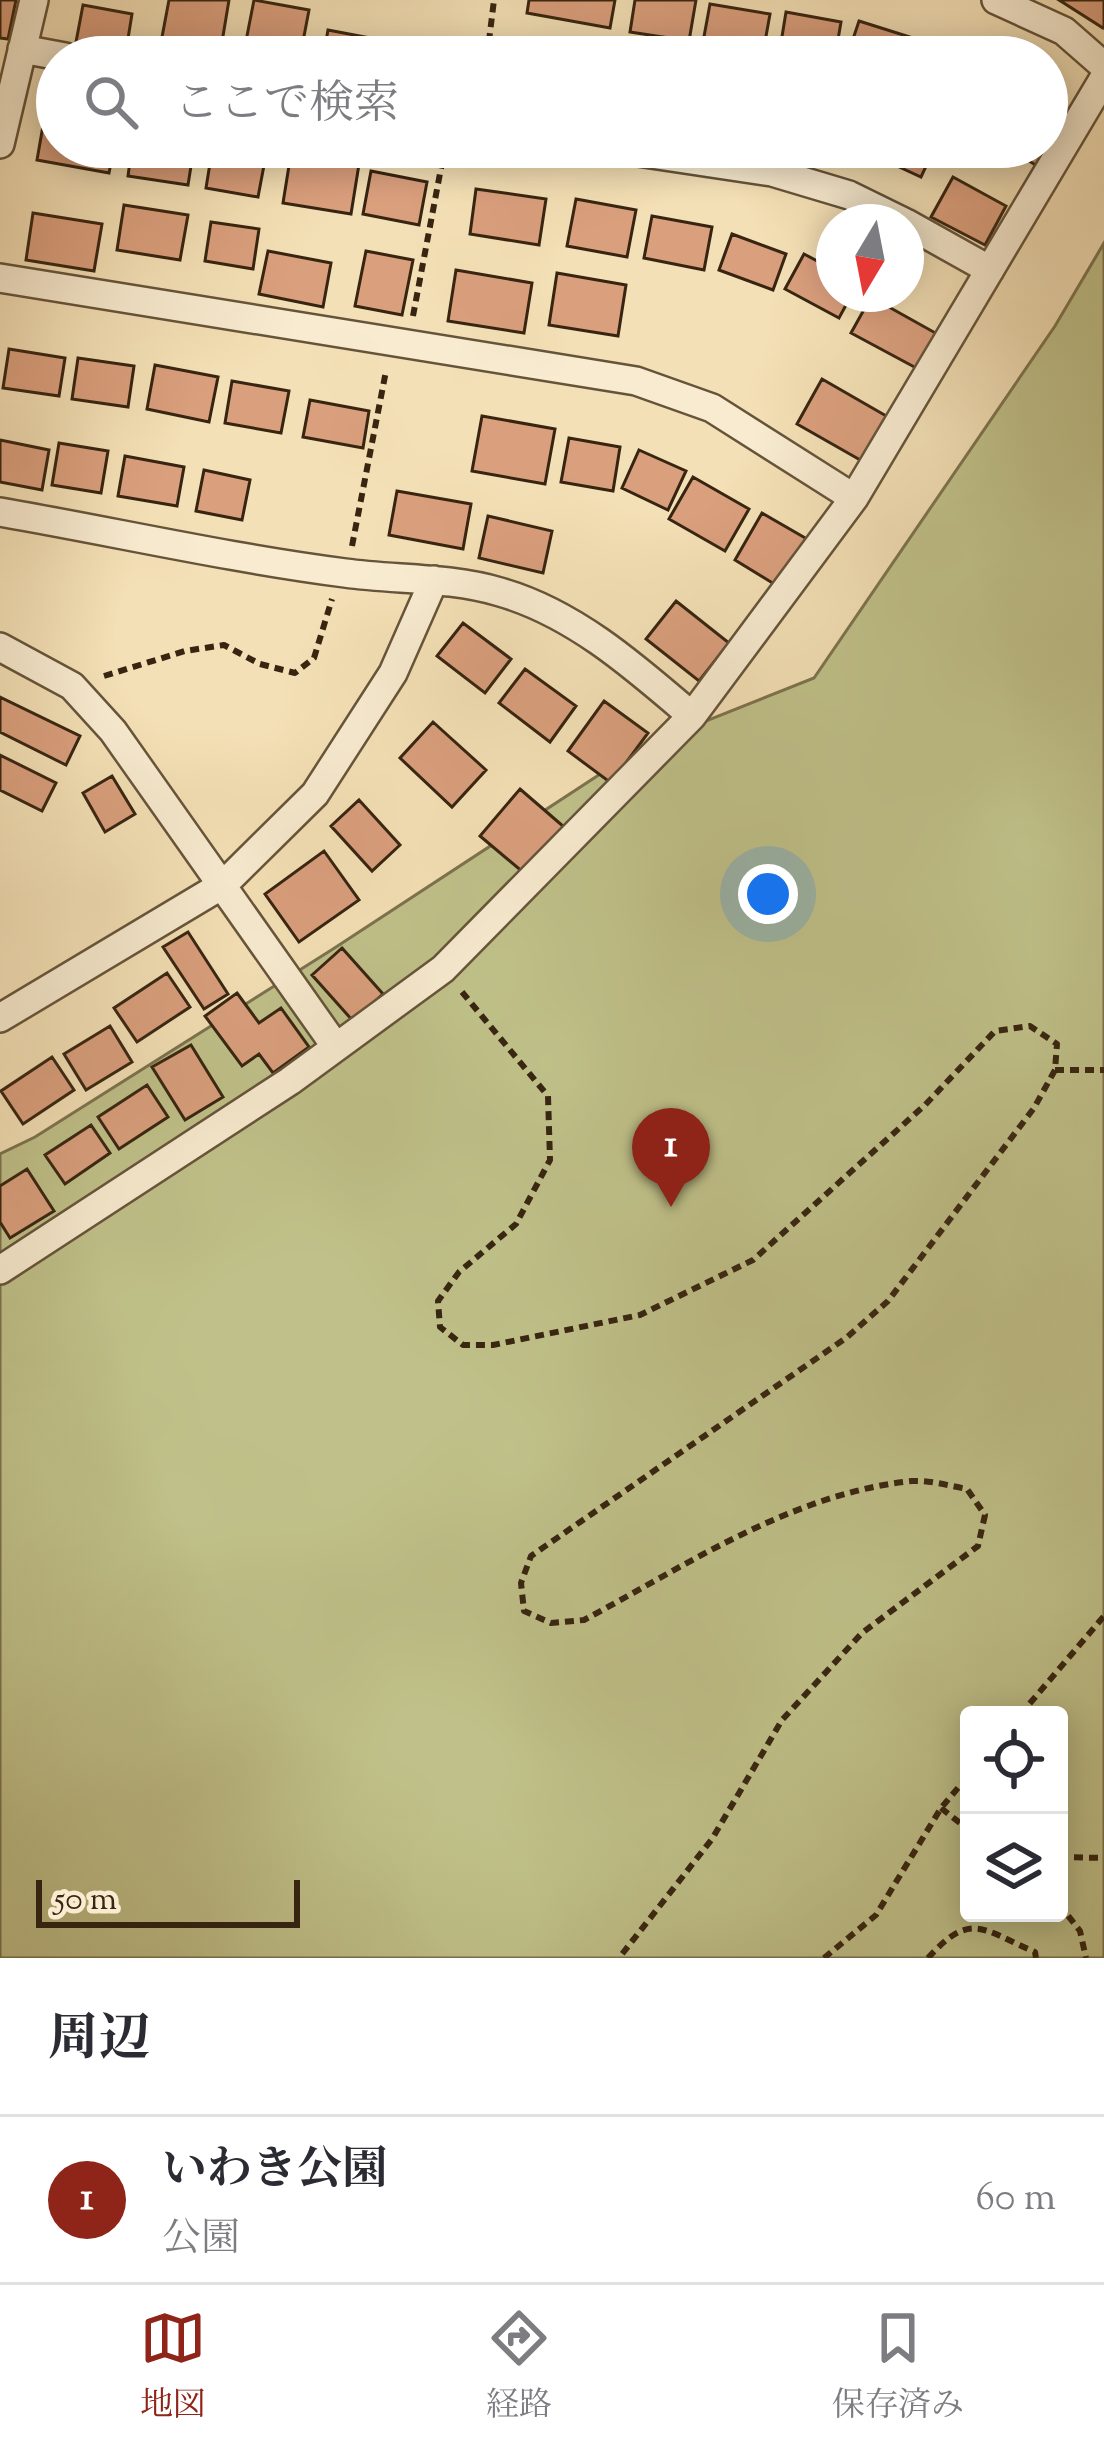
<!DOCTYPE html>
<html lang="ja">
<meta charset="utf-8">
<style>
:root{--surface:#fff;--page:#f2f2f3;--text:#2b2b33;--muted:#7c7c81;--line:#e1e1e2;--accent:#8f2418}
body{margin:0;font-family:"Sorts Mill Goudy","Noto Serif JP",serif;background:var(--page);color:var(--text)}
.controls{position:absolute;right:36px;bottom:36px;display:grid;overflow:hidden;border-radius:12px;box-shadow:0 6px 30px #0003}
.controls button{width:108px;height:108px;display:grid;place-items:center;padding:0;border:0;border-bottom:3px solid var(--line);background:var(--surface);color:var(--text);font:60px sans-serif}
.compass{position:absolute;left:816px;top:204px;width:108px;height:108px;border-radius:50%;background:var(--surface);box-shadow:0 6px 30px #0003;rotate:190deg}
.scale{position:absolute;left:36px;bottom:30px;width:264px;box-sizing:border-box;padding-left:12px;border:6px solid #372511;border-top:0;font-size:33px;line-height:42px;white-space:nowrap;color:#372511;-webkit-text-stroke:9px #f8ebd0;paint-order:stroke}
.you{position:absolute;left:768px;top:894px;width:42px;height:42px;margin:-30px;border:9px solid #fff;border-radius:50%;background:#1a73e8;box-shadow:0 0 0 18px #1a73e833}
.badge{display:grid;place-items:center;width:78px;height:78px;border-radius:50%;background:var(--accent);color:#fff;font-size:39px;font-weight:700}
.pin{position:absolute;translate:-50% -99px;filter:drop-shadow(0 3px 6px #0008)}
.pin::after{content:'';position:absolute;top:63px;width:42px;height:36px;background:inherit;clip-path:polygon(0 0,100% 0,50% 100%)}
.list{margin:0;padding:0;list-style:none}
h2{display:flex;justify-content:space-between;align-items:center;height:156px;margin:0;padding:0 48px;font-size:51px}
h2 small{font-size:39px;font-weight:400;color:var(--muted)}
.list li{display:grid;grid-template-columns:78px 1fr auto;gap:36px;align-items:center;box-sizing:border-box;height:168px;padding:0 48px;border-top:3px solid var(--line)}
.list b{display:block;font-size:45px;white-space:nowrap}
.list p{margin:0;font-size:39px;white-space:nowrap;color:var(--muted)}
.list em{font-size:39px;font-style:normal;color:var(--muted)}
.icon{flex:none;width:66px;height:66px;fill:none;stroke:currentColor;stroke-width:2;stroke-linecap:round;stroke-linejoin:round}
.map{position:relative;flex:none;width:1104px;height:1958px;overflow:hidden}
.search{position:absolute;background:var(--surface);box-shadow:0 6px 30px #0003;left:36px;right:36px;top:36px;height:132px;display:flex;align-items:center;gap:30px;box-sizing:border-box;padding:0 42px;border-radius:66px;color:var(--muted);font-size:45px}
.sheet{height:324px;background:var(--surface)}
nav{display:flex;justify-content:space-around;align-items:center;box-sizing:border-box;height:168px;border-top:3px solid var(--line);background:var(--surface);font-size:33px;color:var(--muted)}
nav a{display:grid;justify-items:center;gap:6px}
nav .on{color:var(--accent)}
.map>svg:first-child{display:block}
</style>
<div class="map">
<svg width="1104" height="1958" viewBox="0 0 1104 1958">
<rect width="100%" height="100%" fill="#f4e0b6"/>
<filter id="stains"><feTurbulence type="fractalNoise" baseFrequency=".00167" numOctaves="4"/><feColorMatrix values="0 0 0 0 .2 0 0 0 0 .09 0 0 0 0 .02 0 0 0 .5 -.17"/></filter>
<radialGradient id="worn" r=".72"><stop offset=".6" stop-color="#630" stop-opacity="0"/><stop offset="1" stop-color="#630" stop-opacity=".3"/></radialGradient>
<path fill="#c0c18a" stroke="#7c734e" stroke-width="3" fill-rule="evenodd" d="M1104 243V1958H0V1154L35 1137 333 949 643 746 814 678 1055 326ZM969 1715H1059V1913H969Z"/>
<path fill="#da9f7d" stroke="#372511" stroke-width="3" d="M0 0H16L8 39 0 38Z
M169 0H229L221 48 162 37Z
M254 0 309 10 301 52 246 41Z
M529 0H615L610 28 527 13Z
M635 0H696L689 41 630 32Z
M1059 0H1104V27L1103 28Z
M710 4 770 14 763 53 703 42Z
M83 5 132 14 126 51 76 42Z
M786 12 841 22 835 57 780 49Z
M859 21 913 38 907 57H847Z
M328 30 386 41 383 57H323Z
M421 38 481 49 479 57H418Z
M931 40 962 57H922Z
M1047 119 1061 128 1037 166 1007 147H1047Z
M44 120 57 122V147H114L109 173 37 160Z
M132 147H194L188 185 128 176Z
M292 147 360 158 351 214 283 203Z
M791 147H842L841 156Z
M856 147H935L921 177Z
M212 151 265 160 258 197 206 188Z
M371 171 427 182 419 225 363 214Z
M953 177 1006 206 985 245 931 217Z
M476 189 546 199 539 245 470 234Z
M576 199 636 210 627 257 567 246Z
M124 205 188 215 180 260 117 250Z
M33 213 102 224 94 271 26 260Z
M652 216 712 227 704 270 644 258Z
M211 222 259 229 253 269 205 261Z
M732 234 786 254 773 290 719 270Z
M268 251 331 263 323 307 259 294Z
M366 251 413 260 402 315 355 306Z
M804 254 834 270V294H852L839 318 785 289Z
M456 270 532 283 524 333 448 321Z
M557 273 626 285 618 336 549 325Z
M871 297 939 335 920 370 851 333Z
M9 349 65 358 59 396 3 388Z
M78 358 134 366 128 407 72 399Z
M155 365 218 377 209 422 147 409Z
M822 379 888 417 862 461 797 424Z
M232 381 289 391 281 433 225 423Z
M310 400 369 411 363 448 303 437Z
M482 416 555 429 545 484 472 471Z
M569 438 620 447 613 491 561 482Z
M0 440 49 450 42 490 0 482Z
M59 443 108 451 101 493 52 485Z
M639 450 686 471 668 510 622 488Z
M125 456 184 467 177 506 118 496Z
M204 470 250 480 242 520 196 511Z
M693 477 749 509 725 551 669 519Z
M397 491 471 504 463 549 389 535Z
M762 513 807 539 779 587 735 560Z
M488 516 552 531 543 573 479 558Z
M676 601 729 643 699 681 646 639Z
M463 623 511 659 485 693 437 656Z
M525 669 576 706 550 742 499 703Z
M0 697 80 736 66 765 0 732Z
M604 701 648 733 611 783 568 751Z
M433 722 486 770 452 807 400 758Z
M0 755 56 783 42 811 0 790Z
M112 776 135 814 105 832 83 793Z
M520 789 564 827 524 873 480 836Z
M359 800 400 845 372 871 331 826Z
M324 851 359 900 299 942 265 894Z
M188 932 228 994 204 1009 163 947Z
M342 948 383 994 353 1021 312 975Z
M167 973 190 1007 137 1042 114 1008Z
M237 993 259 1023 281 1008 309 1047 273 1073 259 1054 242 1066 205 1016Z
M110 1026 132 1062 86 1090 64 1054Z
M191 1045 223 1097 185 1120 152 1067Z
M52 1057 74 1090 23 1124 1 1091Z
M147 1085 168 1117 119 1149 98 1117Z
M91 1125 110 1153 65 1184 45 1155Z
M27 1169 54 1211 10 1238 0 1222V1186Z"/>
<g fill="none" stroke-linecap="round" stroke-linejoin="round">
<g stroke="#66543a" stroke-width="32">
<path id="street" d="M996 0 1064 31 1104 66
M22 49 65 57
M0 144 34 0
M604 147 772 172 849 195 904 222
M906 223 990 270
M0 278 636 381 712 408 854 498
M0 512C115 532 229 558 345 573 396 580 450 577 500 592 574 613 635 667 692 716
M0 647 72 686 113 731 336 1047
M0 1018 224 884 315 794 393 673 434 580
M0 1270 290 1081 443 969 692 716 854 498 1104 78"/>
</g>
<path stroke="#372511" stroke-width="6" stroke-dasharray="9 6" stroke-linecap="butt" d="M487 57 494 0
M413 316 445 147
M352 546 386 371
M104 676 185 651 224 645 260 664 295 673 314 658 332 599
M462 992 548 1096 550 1160 516 1224 459 1272 438 1301 440 1327 463 1345H493L640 1315 753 1260 925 1105 995 1031 1030 1026 1057 1044 1055 1070 1034 1108 888 1301 846 1338 531 1556 521 1583 524 1611 551 1623 584 1620C687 1565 793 1493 912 1481 930 1480 950 1486 967 1489L985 1515 978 1546 862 1633 782 1720 712 1839 619 1958
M1055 1070H1104
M1020 1715 1104 1616
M941 1808 969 1830
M1059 1857 1104 1858
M1059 1904 1080 1931 1086 1958
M824 1958 876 1915 941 1808 969 1775
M928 1958C971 1910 983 1930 1035 1952L1036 1958"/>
<use href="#street" stroke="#f8ebd0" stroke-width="27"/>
</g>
<rect width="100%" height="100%" filter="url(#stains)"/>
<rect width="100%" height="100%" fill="url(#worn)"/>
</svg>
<div class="controls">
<button><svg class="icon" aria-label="locate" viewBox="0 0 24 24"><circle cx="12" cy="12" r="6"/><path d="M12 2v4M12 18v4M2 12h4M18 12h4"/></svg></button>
<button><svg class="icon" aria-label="layers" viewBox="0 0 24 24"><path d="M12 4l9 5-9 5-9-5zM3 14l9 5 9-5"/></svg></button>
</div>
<svg class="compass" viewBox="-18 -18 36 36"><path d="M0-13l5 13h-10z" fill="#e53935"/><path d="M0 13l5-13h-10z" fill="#7c7c81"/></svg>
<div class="scale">50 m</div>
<div class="you"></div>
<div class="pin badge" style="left:671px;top:1207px">1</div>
<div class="search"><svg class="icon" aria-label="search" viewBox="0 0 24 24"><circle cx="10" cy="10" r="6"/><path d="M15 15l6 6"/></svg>ここで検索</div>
</div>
<section class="sheet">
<h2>周辺<small></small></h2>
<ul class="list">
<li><span class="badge">1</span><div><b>いわき公園</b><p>公園</p></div><em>60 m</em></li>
</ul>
</section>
<nav>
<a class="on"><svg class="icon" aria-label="map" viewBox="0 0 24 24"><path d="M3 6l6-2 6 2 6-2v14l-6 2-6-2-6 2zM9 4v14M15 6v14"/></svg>地図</a>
<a><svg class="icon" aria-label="directions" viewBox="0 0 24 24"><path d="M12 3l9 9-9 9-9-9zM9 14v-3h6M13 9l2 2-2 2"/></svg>経路</a>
<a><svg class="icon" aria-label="saved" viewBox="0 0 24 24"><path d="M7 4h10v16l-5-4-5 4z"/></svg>保存済み</a>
</nav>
